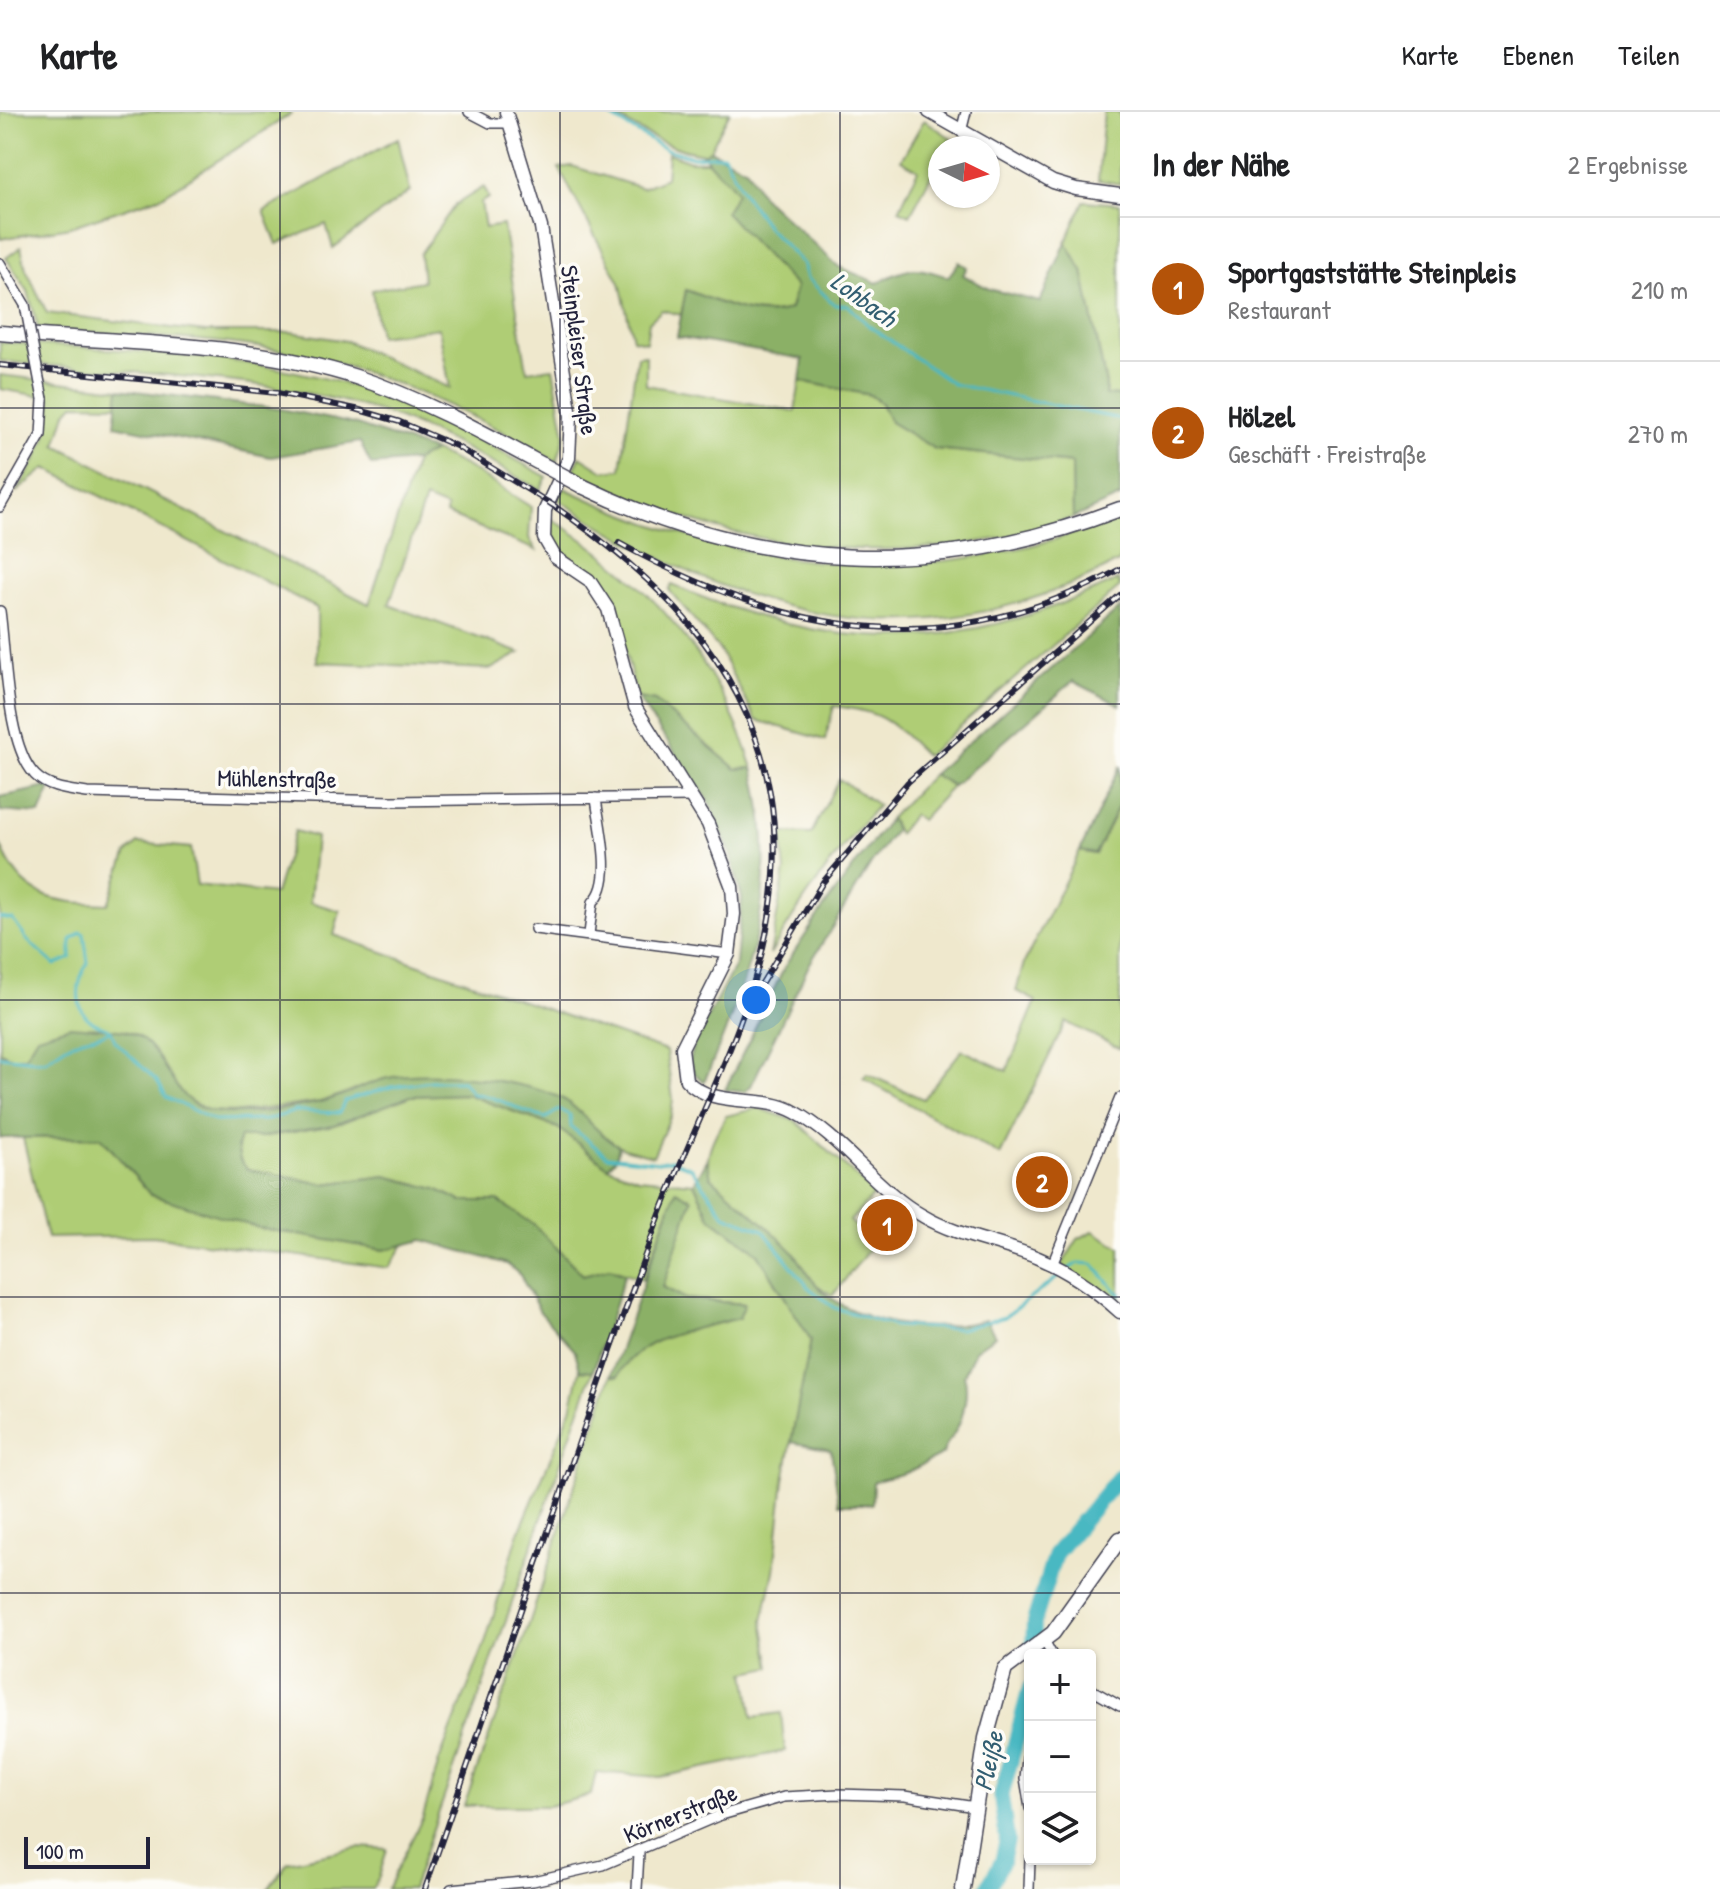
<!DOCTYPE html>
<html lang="de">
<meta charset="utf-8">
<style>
:root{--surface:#fff;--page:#f6f6f6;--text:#202124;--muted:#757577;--line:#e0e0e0;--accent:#b45309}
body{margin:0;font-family:"Patrick Hand",sans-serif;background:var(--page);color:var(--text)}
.controls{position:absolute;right:24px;bottom:24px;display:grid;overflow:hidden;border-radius:8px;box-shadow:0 2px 6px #0004}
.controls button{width:72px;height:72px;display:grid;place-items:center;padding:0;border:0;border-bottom:2px solid var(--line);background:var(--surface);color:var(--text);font:40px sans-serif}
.compass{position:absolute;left:928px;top:24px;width:72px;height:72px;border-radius:50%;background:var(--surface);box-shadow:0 2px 6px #0004;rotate:95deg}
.scale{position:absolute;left:24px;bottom:20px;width:126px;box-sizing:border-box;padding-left:8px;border:4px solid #22223b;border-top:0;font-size:22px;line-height:28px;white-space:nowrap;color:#22223b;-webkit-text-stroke:6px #fdfcf7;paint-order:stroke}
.you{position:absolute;left:756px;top:888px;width:28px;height:28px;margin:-20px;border:6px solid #fff;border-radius:50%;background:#1a73e8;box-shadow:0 0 0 12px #1a73e833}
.badge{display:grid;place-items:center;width:52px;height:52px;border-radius:50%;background:var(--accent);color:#fff;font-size:26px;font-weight:700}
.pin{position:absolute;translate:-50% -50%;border:4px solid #fff;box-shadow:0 2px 8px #0006}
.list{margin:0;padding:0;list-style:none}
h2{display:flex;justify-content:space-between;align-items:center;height:104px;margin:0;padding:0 32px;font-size:34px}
h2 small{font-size:26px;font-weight:400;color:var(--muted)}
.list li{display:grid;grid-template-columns:52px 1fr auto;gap:24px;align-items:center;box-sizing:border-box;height:144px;padding:0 32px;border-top:2px solid var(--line)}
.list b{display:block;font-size:30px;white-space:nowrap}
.list p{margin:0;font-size:26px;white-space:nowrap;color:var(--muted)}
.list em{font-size:26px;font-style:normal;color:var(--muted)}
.icon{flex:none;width:44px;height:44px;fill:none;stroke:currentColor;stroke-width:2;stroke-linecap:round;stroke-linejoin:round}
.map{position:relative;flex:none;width:1120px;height:1777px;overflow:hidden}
header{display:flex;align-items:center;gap:48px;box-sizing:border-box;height:112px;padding:0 40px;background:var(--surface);border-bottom:2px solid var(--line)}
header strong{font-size:38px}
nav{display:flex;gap:44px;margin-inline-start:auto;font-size:28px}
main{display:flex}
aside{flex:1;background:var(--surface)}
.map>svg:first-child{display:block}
</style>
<header>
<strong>Karte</strong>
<nav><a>Karte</a><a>Ebenen</a><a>Teilen</a></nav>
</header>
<main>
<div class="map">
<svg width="1120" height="1777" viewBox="0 0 1120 1777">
<rect width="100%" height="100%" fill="#fdfcf7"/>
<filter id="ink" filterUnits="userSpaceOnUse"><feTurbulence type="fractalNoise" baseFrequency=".0125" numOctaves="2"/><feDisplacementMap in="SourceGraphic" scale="16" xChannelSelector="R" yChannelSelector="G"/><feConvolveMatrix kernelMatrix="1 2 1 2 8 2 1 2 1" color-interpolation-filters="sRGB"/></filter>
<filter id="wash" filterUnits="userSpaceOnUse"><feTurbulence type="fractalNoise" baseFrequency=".006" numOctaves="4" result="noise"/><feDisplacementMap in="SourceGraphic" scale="32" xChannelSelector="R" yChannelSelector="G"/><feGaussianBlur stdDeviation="1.8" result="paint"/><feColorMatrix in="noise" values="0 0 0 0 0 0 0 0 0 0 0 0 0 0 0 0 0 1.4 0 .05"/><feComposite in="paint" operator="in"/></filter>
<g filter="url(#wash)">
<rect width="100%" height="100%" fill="#efe8cd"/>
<path fill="#afcd74" stroke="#687858" stroke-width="2" d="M0 0H289L291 2 162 84 70 115 0 127Z
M609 0H730L710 38 704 42C668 37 640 19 609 0Z
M1104 0H1120V72L1098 68Z
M924 8 951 26 946 36H940V47L910 103 899 98 918 58 901 48Z
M398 26 410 79 333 136 326 112 277 132 264 99Z
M668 41 690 49H707L731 68 772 146 796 175 790 197C759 210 716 189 686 178L681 203 662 198 649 210 646 230 633 227 620 171 559 56 572 54 642 76 666 66Z
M484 75 489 86 481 90 485 116 503 113 527 259 553 256 565 323 557 350C484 307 410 272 329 249 236 224 134 226 38 216L28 179 6 146 21 135 26 157 47 201 205 220H291L346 229 450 276 439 216 379 224 372 178 423 169 420 142 455 93Z
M1084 89 1120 92V284H1105L1106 273 1083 159 1066 130Z
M0 230C127 239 262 241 384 284 441 304 494 336 547 365L540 378C495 353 452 327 404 308 287 263 126 262 0 249Z
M646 243V273L795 299 800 269 870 283 881 291 890 310 935 337 1072 351 1073 406C1048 413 1023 423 997 427 851 453 704 430 574 358L580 344 604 359 621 357 637 244Z
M0 263 119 277 118 293 74 292 66 301 56 333 369 492 416 349 434 339 466 354 531 395 529 426 536 438 446 402 447 396 425 387 389 493 520 541 491 557 317 550V496L46 356 15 381C36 351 52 324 51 286L0 277Z
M564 376C747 463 930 480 1120 405V449C916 558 742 506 559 388Z
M549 405C648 467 717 545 753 656L736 657 655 589 637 586 613 490 605 474 556 434Z
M1118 468 1120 475 926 644C890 609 885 600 834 594L825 628 756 608 719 537 669 478 672 473C837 543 955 543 1118 468Z
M933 662 953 674 921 708 913 703 898 722 890 706Z
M839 667 878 693C836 741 801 788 770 843L785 759 781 721 811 722Z
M1120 691V937L1066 910 1000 1043 863 966 867 962 923 987 962 938 1007 959 1036 889 1016 879 1024 851 1080 739 1095 742Z
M295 719 316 725 310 790 340 799 334 823 666 939 673 987 671 1003 653 1044 623 1036 600 1024 565 988 384 967 321 990 239 1000 209 999 184 986 147 934 14 946 0 940V732C24 788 52 790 108 792L127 741 138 731 191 736 197 773 275 782Z
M466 982 558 1016 608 1055 638 1066 694 1071 710 1105 757 1140 811 1228 784 1368 774 1459 763 1509 771 1555 746 1560 753 1605 781 1601 785 1639 660 1665 596 1660 591 1683 549 1694H464L529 1512 611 1263 618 1264C639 1222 697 1218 738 1206L744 1192 686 1187 663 1175 676 1079 643 1167 610 1156 583 1163 534 1113 498 1089H461L436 1077 386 1064 324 1072 247 1057 240 1049 237 1034 240 1025H263L334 1013 411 984Z
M758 996 796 1009 875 1082 850 1109 874 1131 833 1183 815 1172 794 1141 711 1065C702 1043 715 1023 726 1004Z
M101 1025 151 1083 259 1115 384 1138 405 1131 389 1156 153 1124 47 1126 23 1026Z
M1093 1119 1120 1135V1193L1061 1154 1078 1127Z
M580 1258 593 1259 412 1777H387L423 1705 439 1649 484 1534 518 1423 571 1297Z
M359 1735 387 1737 379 1765 372 1777H268L288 1750Z"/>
<path fill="#8bb066" stroke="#566950" stroke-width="2" d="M710 38 747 57 762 84 839 155 877 171C910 155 913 153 948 165L959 150 967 155 963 163 989 177 1040 190 1066 130 1083 159 1106 273 1105 283 1120 284V385L1073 406 1072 351 935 337 890 310 881 291 870 283 800 269 803 247 677 225 686 178C716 189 759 211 790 197L796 175 725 100 737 81C729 65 710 58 704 42Z
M119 277 281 297 354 312 434 339 416 349 371 353 360 330 271 345 115 313Z
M1120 496V593L1073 569 953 674 933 662Z
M637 586 655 589 736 657 753 656C783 775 751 862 704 970L694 961 689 948 694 931 736 851 742 786 730 741 708 688Z
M1120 654V691L1095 742 1080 739Z
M52 674 40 702 0 699V685Z
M890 706 895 718 871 752 809 853 751 974 745 980 725 978 785 854 824 795Z
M70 914C88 916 114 915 131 921 168 936 169 992 212 999 244 1005 288 997 320 990 342 985 362 973 384 967 427 956 523 968 563 987 580 996 596 1022 619 1034L616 1046 608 1055 558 1016 466 982 411 984 334 1013 263 1025H240L237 1034 240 1048 247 1057 324 1072 386 1064 436 1077 461 1089H498L534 1113 583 1163 610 1156 625 1162 593 1259 580 1258 575 1239 540 1200 520 1163 507 1152 423 1128 384 1138 259 1116 151 1083 101 1025 0 1026V940L14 946 25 944 37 924Z
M707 1048 711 1065C738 1090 768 1113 793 1140 801 1149 806 1161 814 1170 854 1215 929 1222 986 1208L995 1224 975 1238 964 1263C969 1277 964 1306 955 1320 950 1329 945 1331 943 1342L908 1360 873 1370 872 1392H839L831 1338 791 1330 811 1228 757 1140 710 1105 694 1071Z
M676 1078 692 1087 663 1175 686 1187 745 1192 739 1206C697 1218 639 1222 618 1264L611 1263Z"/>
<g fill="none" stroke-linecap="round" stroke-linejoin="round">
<path stroke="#49b8c2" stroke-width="3" d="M603 0 665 37 694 45 724 43 745 84 768 116 803 152 807 166 835 193H848L869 214 953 272 1120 307
M0 806 13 808 28 829 55 853 71 846V828L81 820 84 822 88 851C77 867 72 897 93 910 98 913 105 915 111 918L115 929 158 970 166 985 215 1009 267 1008 296 999 339 1001 345 989 391 975 431 969H463L472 982C496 982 521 1001 546 1006L559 998 570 1003 571 1015 607 1044 658 1050 672 1048 691 1056 725 1103 763 1118 809 1176 835 1196 894 1214 960 1217 1005 1205 1061 1163
M0 944 45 949C57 940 71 929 86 926 97 923 100 925 111 918
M1067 1158 1078 1151 1093 1152 1120 1183"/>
<path stroke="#49b8c2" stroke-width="16" d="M1033 1543 1034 1510 1055 1442 1120 1364
M987 1777 1002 1750 1007 1728 1001 1685 1030 1576"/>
</g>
</g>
<g filter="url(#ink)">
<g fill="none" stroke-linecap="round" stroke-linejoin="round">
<g stroke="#414051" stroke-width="12">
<path id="minor" d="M469 0 490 11H509
M961 20 966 0
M0 151 25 193
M0 395 41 323 43 287
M0 499C6 541 6 633 35 663 49 677 69 678 87 681L392 689 692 685
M535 817 729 842
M589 822 593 790C615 769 599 714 596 686
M1052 1153 1120 986
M1044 1528 1052 1543
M1090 1577 1120 1594
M1030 1619 1025 1666 1030 1696
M451 1777 533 1769 603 1753 718 1704 784 1685 838 1682 905 1684 975 1695
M637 1777 639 1741
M1029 1777 1030 1747"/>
</g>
<g stroke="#414051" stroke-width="15">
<path id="tertiary" d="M506 0 541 115 571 304 569 346 545 398 544 426 555 445 589 468 608 497 635 595 708 712 732 775 734 802 729 842 682 936 686 968C714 998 760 981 795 1000 843 1026 875 1077 923 1104 958 1125 1001 1130 1038 1146 1067 1158 1097 1179 1120 1200
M929 0 1053 70 1076 77 1120 83"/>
</g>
<g stroke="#414051" stroke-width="17">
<path id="secondary" d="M0 221C117 231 242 229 356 265 422 287 482 320 543 353
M582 374C760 460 935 468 1120 397
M963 1777 986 1626 1005 1557 1053 1521 1120 1427"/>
</g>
<use href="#minor" stroke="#fff" stroke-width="9"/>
<use href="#tertiary" stroke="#fff" stroke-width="12"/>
<use href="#secondary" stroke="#fff" stroke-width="14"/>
<g stroke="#22223b" stroke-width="6">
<path id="rail" d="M0 253 277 281 356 297 400 310 456 334 556 395
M619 431C785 523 947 553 1120 457
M762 871 823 770 908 670 1120 483
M425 1777C501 1558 574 1339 653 1121 705 977 797 842 770 681 748 550 653 461 548 390"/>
</g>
<use href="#rail" stroke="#fdfcf7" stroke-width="3" stroke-dasharray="9" stroke-linecap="butt"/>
<g stroke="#414051" stroke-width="12" stroke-linecap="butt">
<path id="minor-bridge" d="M25 193 43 287"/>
</g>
<g stroke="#414051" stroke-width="17" stroke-linecap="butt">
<path id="secondary-bridge" d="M543 353 582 374"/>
</g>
<use href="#minor-bridge" stroke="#fff" stroke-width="9"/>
<use href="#secondary-bridge" stroke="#fff" stroke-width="14"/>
</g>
</g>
<path fill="none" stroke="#22223b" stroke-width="2" stroke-opacity="0.55" d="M280 0V1777M560 0V1777M840 0V1777M0 296H1120M0 592H1120M0 888H1120M0 1185H1120M0 1481H1120"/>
<g text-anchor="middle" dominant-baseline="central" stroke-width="7" stroke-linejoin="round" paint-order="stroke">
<g font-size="24" fill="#22223b" stroke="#fdfcf7">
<text transform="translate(580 238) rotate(83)">Steinpleiser Straße</text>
<text transform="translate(277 666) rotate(1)">Mühlenstraße</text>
<text transform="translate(680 1701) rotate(-22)">Körnerstraße</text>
</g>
<g font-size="26" font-style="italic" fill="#325e71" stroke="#fdfcf7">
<text transform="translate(864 187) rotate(36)">Lohbach</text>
<text transform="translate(988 1649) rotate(-78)">Pleiße</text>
</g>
</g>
</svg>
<div class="controls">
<button>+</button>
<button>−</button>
<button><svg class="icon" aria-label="layers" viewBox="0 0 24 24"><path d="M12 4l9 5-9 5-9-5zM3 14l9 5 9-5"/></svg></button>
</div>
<svg class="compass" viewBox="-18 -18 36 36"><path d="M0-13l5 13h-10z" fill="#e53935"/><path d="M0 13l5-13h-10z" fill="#757577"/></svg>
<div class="scale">100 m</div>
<div class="you"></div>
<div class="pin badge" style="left:887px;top:1113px">1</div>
<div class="pin badge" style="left:1042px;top:1070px">2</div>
</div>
<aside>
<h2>In der Nähe<small>2 Ergebnisse</small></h2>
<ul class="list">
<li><span class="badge">1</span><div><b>Sportgaststätte Steinpleis</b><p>Restaurant</p></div><em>210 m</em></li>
<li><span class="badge">2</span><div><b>Hölzel</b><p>Geschäft · Freistraße</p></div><em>270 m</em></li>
</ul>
</aside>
</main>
